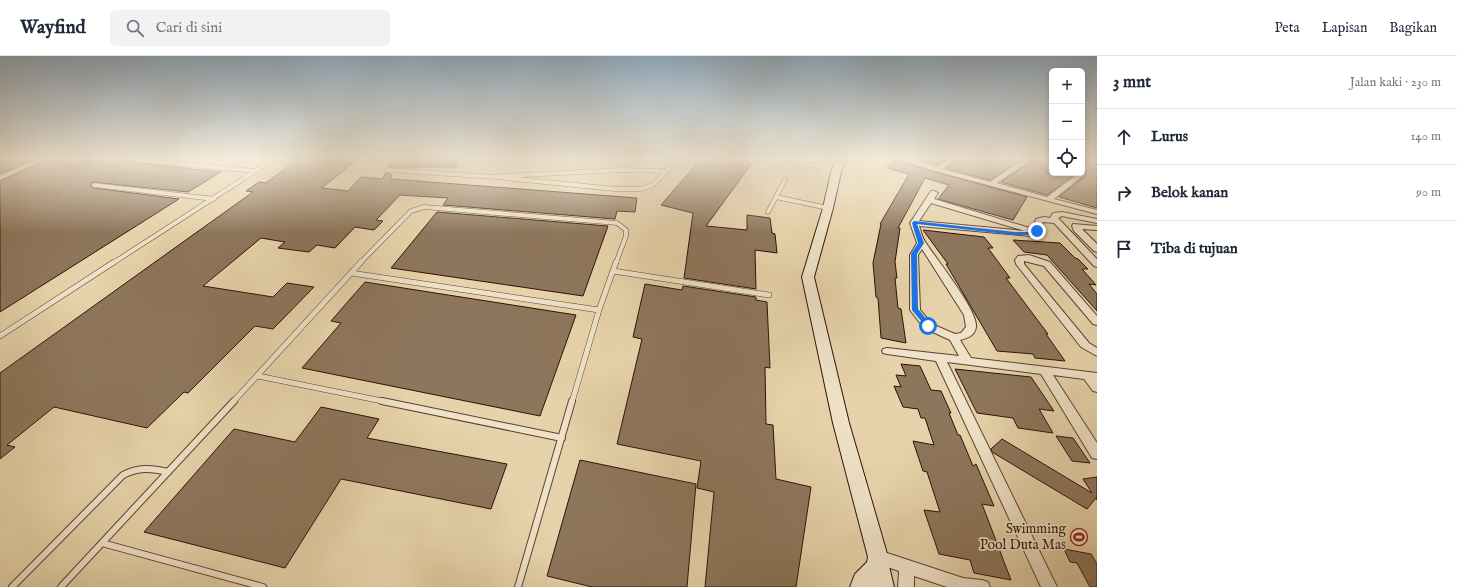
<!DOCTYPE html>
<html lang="id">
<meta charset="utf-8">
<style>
:root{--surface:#fff;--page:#f2f2f3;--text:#1f2937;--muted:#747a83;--line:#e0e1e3}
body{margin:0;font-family:"IM FELL English",serif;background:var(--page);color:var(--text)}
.controls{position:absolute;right:12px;top:12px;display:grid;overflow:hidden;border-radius:6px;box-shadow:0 2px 6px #0003}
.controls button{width:36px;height:36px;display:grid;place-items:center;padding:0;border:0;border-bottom:1px solid var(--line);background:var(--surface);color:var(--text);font:20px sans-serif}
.stop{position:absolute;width:12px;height:12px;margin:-9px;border:3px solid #1a73e8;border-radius:50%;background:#fff}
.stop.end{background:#1a73e8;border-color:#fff;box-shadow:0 1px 4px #0008}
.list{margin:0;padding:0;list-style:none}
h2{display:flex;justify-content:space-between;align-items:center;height:52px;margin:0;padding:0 16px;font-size:17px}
h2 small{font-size:13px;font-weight:400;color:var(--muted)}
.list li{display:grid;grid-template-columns:26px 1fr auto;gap:12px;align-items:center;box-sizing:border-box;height:56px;padding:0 16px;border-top:1px solid var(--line)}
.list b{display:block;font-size:15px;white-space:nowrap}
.list em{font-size:13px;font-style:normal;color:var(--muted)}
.icon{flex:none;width:22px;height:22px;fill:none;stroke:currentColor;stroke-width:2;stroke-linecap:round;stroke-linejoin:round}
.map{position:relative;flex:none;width:1097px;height:531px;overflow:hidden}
header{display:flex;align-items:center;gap:24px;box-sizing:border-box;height:56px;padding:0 20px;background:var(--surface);border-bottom:1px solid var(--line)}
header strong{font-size:19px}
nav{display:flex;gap:22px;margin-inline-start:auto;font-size:14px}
.search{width:280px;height:36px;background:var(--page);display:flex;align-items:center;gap:10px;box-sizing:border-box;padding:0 14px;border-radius:6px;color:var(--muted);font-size:15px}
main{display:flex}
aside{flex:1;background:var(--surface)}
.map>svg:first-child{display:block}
</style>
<header>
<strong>Wayfind</strong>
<div class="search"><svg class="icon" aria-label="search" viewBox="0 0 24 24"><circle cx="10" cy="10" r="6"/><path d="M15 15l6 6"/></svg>Cari di sini</div>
<nav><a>Peta</a><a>Lapisan</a><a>Bagikan</a></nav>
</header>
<main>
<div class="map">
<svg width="1097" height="531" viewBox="0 0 1097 531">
<rect width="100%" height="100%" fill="#e7d3ab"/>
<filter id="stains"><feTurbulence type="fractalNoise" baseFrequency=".005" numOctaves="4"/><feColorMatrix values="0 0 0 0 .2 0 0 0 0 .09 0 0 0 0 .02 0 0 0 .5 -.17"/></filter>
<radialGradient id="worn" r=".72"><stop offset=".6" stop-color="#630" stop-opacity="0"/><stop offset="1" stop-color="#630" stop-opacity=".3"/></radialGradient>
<path fill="#8e765c" stroke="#2e1206" d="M34 102H111L133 105 136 107 221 116 188 136 92 126 91 130 94 132 179 143 0 256V125L34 110 36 107 35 104H32L0 118V103L26 106Z
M300 102 353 107 322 132 348 135 361 121 383 123 385 117 391 118V123L637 142 635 156 617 155 615 163 443 149 448 142 400 139 376 164 383 165 374 174 355 171 335 192 317 189 309 196 278 192 285 186 261 182 203 230 273 241 287 227 314 231 273 273 255 270 188 337 184 336 147 372 54 351 7 389 15 391 0 403V317L253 136 246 135 259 126 266 127Z
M392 102H456V111H388Z
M702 102H730L752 107 706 170 747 174V159L770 162 772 177 775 178 777 197 755 194 756 233 684 222 693 157 661 149Z
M913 102H947L937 109Z
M959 102H1023L990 124 946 112Z
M1082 102H1097V152L1059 141 1086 119V115L1082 114Z
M895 104 935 116 1027 141 1013 164 938 143 949 129 925 122 898 172H900L895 206 897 222H895L898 252 901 253 906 287 881 282 878 242 876 241 873 207 881 168H880L909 118 887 112Z
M1034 104 1052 110 1046 117H1076L1047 139 1001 126Z
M437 156 608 170 583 240 391 212Z
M923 174 984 181 993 192H988L1010 222H1006L1048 278H1046L1065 305 1035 302 1033 298 997 295 946 208H948Z
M1013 184 1060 187 1075 202 1078 203 1088 213H1082L1096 229 1089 228 1097 238V255L1047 199 1024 196Z
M365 226 576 259 540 360 302 312 341 267 331 265Z
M645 228 682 234 683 230 756 241V244L767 246 770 312 765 311 766 368 773 369 776 423 811 431 796 531H705L714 436 697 432 701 405 617 388 642 283 633 281Z
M901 308 920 310 931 334 941 335 951 357H949L958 379H960L973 410 976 408 994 450 982 448 1011 524 974 517 970 504 939 498 924 454 940 456 927 416 923 415 913 385 934 389 925 362H921L918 353 903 351 894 330 901 331 896 319 906 320Z
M955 313 1031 321 1054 355 1039 353 1053 377 1018 372 1013 362 977 357Z
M321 351 379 363 367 382 507 408 491 453 341 423 285 512 144 476 234 373 295 386Z
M1056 380 1073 382 1090 407 1072 405Z
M1002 383 1092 437 1083 423 1097 421V444L1096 442 1087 453 992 396 991 393Z
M580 404 696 428 687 531H592L547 520Z
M1064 493 1091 498 1097 508V531H1090L1077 507 1070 506Z"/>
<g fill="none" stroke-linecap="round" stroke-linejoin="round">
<g stroke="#5c422f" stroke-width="5">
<path id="lane-far2" d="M784 102 820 111
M136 104 256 115
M387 114 497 121 614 133H641L653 129 679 102
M502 120 622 114 666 115
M0 122 33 107
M94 129 214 143
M776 141 828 152
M768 156 785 124
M113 207 268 107
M360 207 411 155 424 151 617 167 626 174V180L616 207"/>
</g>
<g stroke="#5c422f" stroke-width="6">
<path id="lane-far1" d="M613 215 769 239
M351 217 599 254
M0 280 114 206
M258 320 387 346
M233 346 361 206
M572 346 599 254 616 206"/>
</g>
<g stroke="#5c422f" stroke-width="8">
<path id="lane" d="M382 345 562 382
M102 487 263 531
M12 531 123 419C139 411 151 412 168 416
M61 531 234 345
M518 531 572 345"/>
</g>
<g stroke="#5c422f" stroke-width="2">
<path id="street" d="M894 102H906L937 111 950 102H958L943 113 990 126 1026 102H1034L997 127 1047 141 1079 117H1082V115L1085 116V118L1054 143 1097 154V158L935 115Z
M1034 102H1045L1052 105V109Z
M931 135H934L938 137 934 143 1033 173 1036 163 1044 161 1050 162 1053 157 1062 156 1097 163V167L1062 160 1058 162 1097 203V211L1094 210 1054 167 1043 166 1040 177 1031 180 919 170C921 175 922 182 926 187 936 203 978 254 976 271 975 280 967 282 960 284L971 302 1097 317V336L1093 335 1084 323 1053 319 1097 387V403L1092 402 1041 318 947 306 1057 531H1041L936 305 887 298 883 297 882 295 883 293 887 292 959 300 950 284 924 272 910 254V199L917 187 910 167ZM931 147 1025 175 919 165ZM922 193 964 259 966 271 961 277 955 278 932 268 920 254 918 199Z
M1073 168 1097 170V174L1082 173 1097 188V196L1094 195 1074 175 1072 170Z
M1029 199 1050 206 1097 260V269L1093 268 1044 210 1024 205V208L1089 287 1097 292V300L1081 291 1016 208 1015 204 1018 200Z
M878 494 963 522 982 524 988 526 990 531H947L914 520V531H898L899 515 873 506 871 501 873 496Z"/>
</g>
<g stroke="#2e1206" stroke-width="2">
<path id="secondary" d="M837 102H846L841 116 833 152 814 221 849 367 888 501 889 510 894 531H850L855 518 867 506 868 501 833 367 802 221 823 152 831 116Z"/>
</g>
<use href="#lane-far2" stroke="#efe2c8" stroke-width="4"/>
<use href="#lane-far1" stroke="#efe2c8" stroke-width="5"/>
<use href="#lane" stroke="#efe2c8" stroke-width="6"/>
<use href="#street" fill="#efe2c8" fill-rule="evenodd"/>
<use href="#secondary" fill="#efe2c8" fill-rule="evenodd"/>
</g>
<linearGradient id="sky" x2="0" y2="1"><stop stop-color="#8ea6b9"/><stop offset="0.58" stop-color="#f4ebd9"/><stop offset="1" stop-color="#f4ebd9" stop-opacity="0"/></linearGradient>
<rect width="1097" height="177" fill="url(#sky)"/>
<path fill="#1a73e8" d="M914 165 1015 176H1030L1037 174 1039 175 1031 179H1015L917 168 924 187 917 198 918 253 932 270 928 272 926 271 912 254 911 198 918 187 912 167Z"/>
<defs>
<g id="stadium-ring" transform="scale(0.9)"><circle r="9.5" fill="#efe2c8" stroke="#8f2418" stroke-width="1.5"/><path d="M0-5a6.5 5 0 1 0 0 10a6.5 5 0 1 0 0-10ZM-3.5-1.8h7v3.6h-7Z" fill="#8f2418"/></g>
</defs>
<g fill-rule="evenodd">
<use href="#stadium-ring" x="1079" y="481"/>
</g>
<g text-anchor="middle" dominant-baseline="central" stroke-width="3.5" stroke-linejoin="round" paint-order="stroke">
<g font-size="14" fill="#2e1206" stroke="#efe2c8" text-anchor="end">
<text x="1066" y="473">Swimming<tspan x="1066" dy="16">Pool Duta Mas</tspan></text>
</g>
</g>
<rect width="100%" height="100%" filter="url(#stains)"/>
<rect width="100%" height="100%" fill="url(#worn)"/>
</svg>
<div class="controls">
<button>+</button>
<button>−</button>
<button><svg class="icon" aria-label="locate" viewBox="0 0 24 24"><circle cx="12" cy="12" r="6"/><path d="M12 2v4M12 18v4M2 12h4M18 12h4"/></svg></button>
</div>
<div class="stop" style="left:928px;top:270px"></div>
<div class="stop end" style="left:1037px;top:175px"></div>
</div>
<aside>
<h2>3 mnt<small>Jalan kaki · 230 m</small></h2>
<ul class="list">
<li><svg class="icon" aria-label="ahead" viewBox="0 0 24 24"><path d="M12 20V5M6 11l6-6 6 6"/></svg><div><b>Lurus</b></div><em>140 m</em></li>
<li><svg class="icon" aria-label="right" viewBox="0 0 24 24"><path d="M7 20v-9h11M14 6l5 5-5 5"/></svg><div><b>Belok kanan</b></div><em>90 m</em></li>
<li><svg class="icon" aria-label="arrive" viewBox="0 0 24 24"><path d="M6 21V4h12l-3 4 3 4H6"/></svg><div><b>Tiba di tujuan</b></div></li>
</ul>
</aside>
</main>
